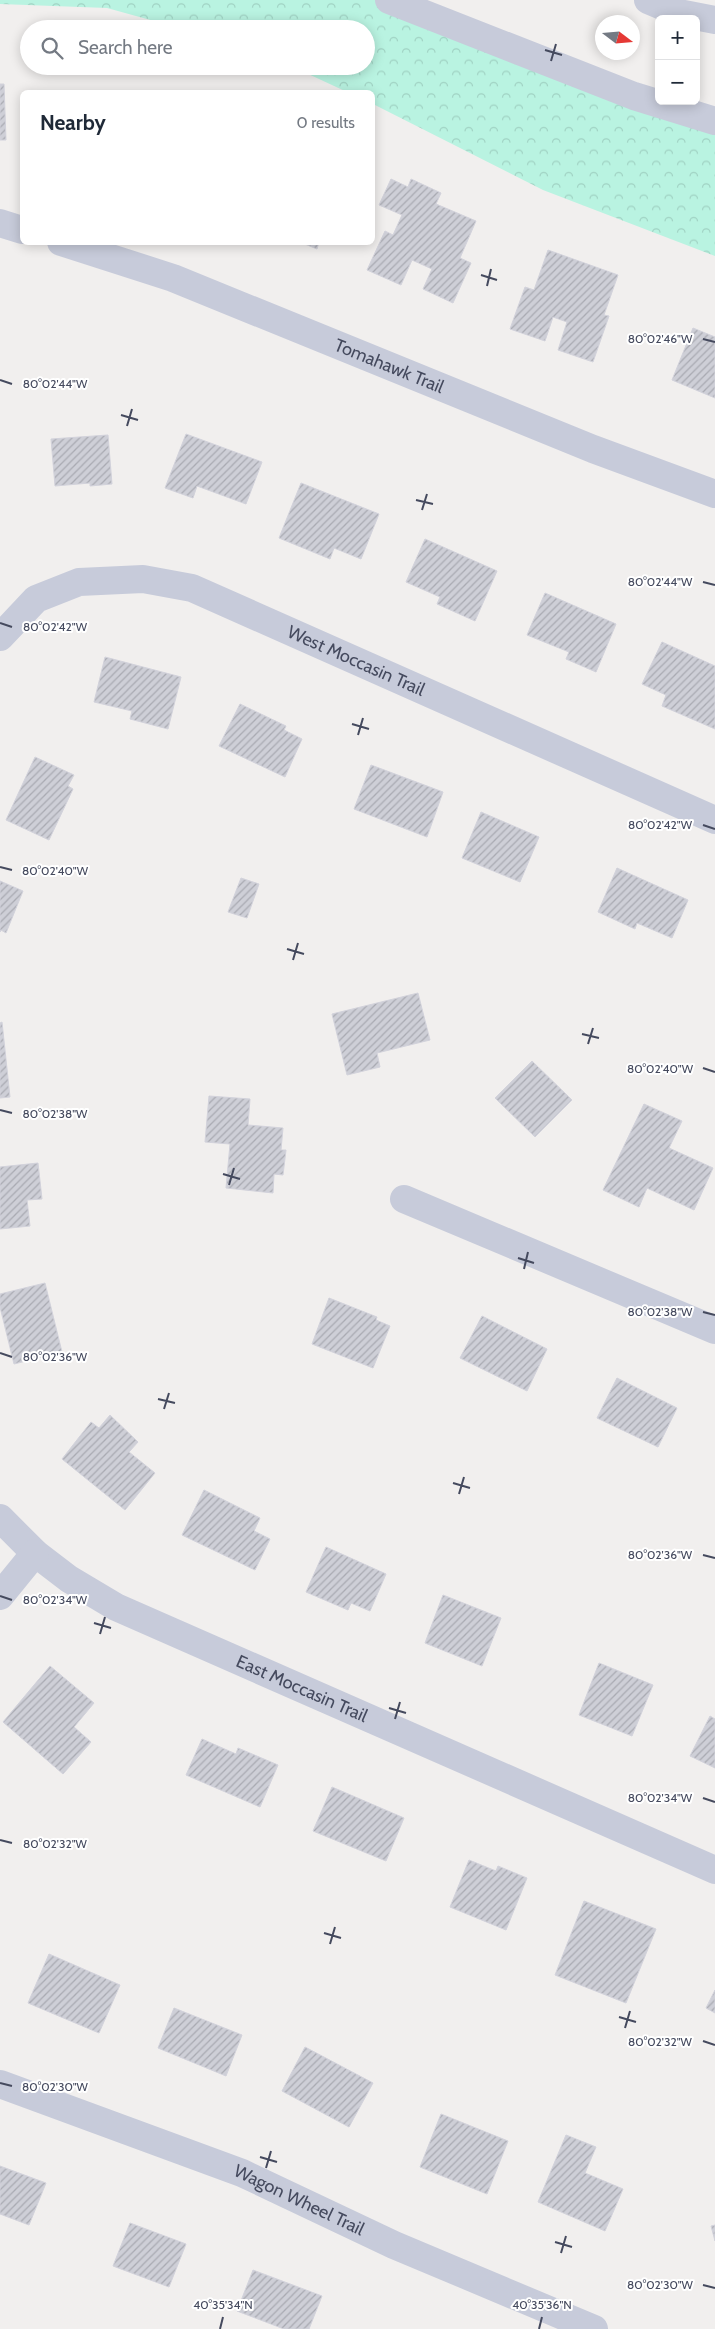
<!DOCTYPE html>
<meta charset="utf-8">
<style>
:root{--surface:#fff;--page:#f2f2f3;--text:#1f2937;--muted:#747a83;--line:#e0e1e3}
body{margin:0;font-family:Cabin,sans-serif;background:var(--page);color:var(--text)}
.controls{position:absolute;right:15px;top:15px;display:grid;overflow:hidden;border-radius:8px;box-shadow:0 2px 12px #0003}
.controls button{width:45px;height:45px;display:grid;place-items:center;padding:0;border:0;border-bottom:1px solid var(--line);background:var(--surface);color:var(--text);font:25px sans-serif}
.compass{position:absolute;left:595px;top:15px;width:45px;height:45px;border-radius:50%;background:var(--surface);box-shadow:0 2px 12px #0003;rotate:106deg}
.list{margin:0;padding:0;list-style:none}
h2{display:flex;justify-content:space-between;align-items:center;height:65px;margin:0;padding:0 20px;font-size:21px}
h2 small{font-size:16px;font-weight:400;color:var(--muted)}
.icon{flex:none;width:28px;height:28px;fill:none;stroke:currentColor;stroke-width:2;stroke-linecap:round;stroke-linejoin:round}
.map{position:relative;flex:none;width:715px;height:2329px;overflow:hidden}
.search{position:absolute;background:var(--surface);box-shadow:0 2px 12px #0003;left:20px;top:20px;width:355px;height:55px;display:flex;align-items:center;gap:12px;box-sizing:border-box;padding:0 18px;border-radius:28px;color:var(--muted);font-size:19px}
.panel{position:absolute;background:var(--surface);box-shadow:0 2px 12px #0003;left:20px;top:90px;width:355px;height:155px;border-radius:8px}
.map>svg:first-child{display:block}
</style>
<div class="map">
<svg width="715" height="2329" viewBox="0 0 715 2329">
<defs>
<pattern id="forest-crowns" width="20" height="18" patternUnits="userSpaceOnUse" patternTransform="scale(1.25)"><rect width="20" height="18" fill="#b9f3e1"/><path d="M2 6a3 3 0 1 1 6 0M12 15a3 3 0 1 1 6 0" fill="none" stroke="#a0d2c3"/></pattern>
<pattern id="building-hatch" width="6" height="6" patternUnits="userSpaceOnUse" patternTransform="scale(1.25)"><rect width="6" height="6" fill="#cecfd7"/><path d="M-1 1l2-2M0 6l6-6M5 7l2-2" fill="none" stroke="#a9aab2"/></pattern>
</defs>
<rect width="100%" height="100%" fill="#f1efee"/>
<path fill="url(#forest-crowns)" d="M0 0H389L715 121V256L543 190 373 104 372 92H347L291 66H366V29H183L107 8 0 4Z"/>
<path fill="url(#building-hatch)" stroke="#d2d2db" d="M0 84H4L6 140H0Z
M391 179 408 187 411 179 441 193 436 204 476 221 460 258 471 263 453 303 423 289 432 269 412 260 401 285 367 270 385 231 393 235 402 215 379 205Z
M300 242H319L317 249Z
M548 250 618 275 604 315 609 316 593 362 558 350 567 322 553 317 545 341 510 329 525 287 534 290Z
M693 328 715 337V398L672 380Z
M186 434 262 462 246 504 197 486 193 498 165 488Z
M108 435 112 484 90 486V483L55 486 51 439Z
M301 483 379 514 361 559 334 548 330 559 279 538Z
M425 539 497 571 475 621 437 604 440 597 406 582Z
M545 593 616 624 596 672 566 659 569 652 527 635Z
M662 642 715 666V729L662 706 666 695 642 684Z
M105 657 181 677 168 729 130 719 132 711 94 702Z
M240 704 286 726 284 730 302 739 285 777 219 746Z
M35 757 74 775 68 786 73 789 49 840 6 820Z
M371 765 443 792 427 837 354 809Z
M481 812 539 837 520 882 462 858Z
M617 868 688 900 672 938 637 923 635 929 598 912Z
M241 878 259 884 247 918 228 912Z
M0 881 23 891 6 933 1 930 0 932Z
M418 993 430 1040 377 1053 380 1067 347 1075 332 1014Z
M2 1022 10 1097 0 1098V1023Z
M532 1061 572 1100 535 1137 495 1098Z
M209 1096 250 1099 248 1125 283 1128 281 1150H286L283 1175 274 1174 273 1193 226 1188 230 1144 205 1142Z
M644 1104 682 1121 669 1148 713 1168 694 1210 647 1188 639 1207 603 1190Z
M38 1163 42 1199 27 1200 30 1226 0 1229V1167Z
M45 1283 62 1352 14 1364 0 1307V1294Z
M329 1298 377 1317 376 1320 390 1326 373 1368 312 1344Z
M482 1316 547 1349 527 1391 460 1358Z
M617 1378 677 1408 658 1447 597 1418Z
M110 1415 138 1442 129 1452 155 1473 125 1510 62 1459 91 1422 99 1428Z
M204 1490 260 1518 254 1531 270 1539 255 1570 182 1535Z
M326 1547 386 1574 370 1611 351 1603 348 1610 306 1592Z
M443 1595 501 1618 482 1666 425 1643Z
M599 1663 653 1685 632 1736 579 1715Z
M50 1666 94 1703 74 1727 91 1742 63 1774 3 1722Z
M710 1716 715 1719V1768L690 1756Z
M202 1739 236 1754 238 1748 278 1765 260 1807 186 1775Z
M332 1787 404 1818 386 1861 313 1831Z
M469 1860 496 1871 498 1866 527 1878 506 1930 450 1907Z
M584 1901 656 1929 626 2003 555 1975Z
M49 1954 120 1985 99 2033 28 2003Z
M715 1990V2013L706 2008Z
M174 2008 242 2035 226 2076 158 2048Z
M305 2047 373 2083 349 2127 282 2091Z
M441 2114 508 2141 487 2194 420 2167Z
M566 2135 596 2147 585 2173 623 2189 605 2231 538 2202Z
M0 2166 46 2183 29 2225 0 2214Z
M130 2223 186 2244 169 2287 113 2266Z
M715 2225V2241L711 2226Z
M253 2270 322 2296 309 2329H284L237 2311Z"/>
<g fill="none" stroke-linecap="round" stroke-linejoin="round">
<g stroke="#c7cbda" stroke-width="28">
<path d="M389 0 634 96 715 121"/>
<path d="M648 0 679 13 715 20"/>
<path d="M0 223 22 230"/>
<path id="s1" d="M61 242 173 278 593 449 715 494"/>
<path id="s2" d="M0 637 36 599 79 582 143 579 192 588 715 820"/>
<path d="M404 1199 715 1330"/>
<path id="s3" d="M0 1518 35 1553 69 1579 116 1607 715 1870"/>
<path d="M0 1596 35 1553"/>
<path id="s4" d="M0 2084 242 2173 394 2245 594 2329"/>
</g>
</g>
<path fill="none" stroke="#454a5e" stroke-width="2" d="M545 50 562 55M551 61 556 44M481 275 497 280M487 286 491 269M703 339 715 342M0 380 12 384M121 415 138 420M127 426 132 409M416 500 433 504M422 510 427 494M703 582 715 585M0 623 12 627M352 724 369 729M358 735 363 718M703 825 715 829M0 867 12 870M287 949 304 954M293 960 298 943M582 1034 599 1038M588 1044 593 1028M703 1068 715 1072M0 1110 12 1113M223 1174 240 1179M229 1185 234 1168M518 1258 534 1263M524 1269 528 1252M703 1312 715 1315M0 1353 12 1357M158 1399 175 1403M164 1409 169 1393M453 1483 470 1488M459 1494 464 1477M703 1555 715 1558M0 1596 12 1600M94 1623 111 1628M100 1634 105 1617M389 1708 406 1713M395 1719 400 1702M703 1798 715 1802M0 1840 12 1843M324 1933 341 1938M330 1944 335 1927M619 2017 636 2022M625 2028 630 2011M703 2041 715 2045M0 2083 12 2086M260 2157 277 2162M266 2168 271 2151M555 2242 572 2247M561 2253 566 2236M703 2285 715 2288M220 2329 223 2317M539 2329 542 2317"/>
<g text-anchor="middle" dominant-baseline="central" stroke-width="4" stroke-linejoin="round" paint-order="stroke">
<g font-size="18" fill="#454a5e" stroke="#fff">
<text stroke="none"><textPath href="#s1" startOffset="351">Tomahawk Trail</textPath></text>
<text stroke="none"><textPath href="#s2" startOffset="392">West Moccasin Trail</textPath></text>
<text stroke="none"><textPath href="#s3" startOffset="350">East Moccasin Trail</textPath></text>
<text stroke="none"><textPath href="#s4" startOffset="321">Wagon Wheel Trail</textPath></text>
</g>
</g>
<g font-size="12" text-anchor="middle" fill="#454a5e" stroke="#fff" stroke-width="4" stroke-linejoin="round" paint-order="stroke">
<text x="660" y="343">80°02'46"W</text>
<text x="55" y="388">80°02'44"W</text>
<text x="660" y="586">80°02'44"W</text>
<text x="55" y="631">80°02'42"W</text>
<text x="660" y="829">80°02'42"W</text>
<text x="55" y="875">80°02'40"W</text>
<text x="660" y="1073">80°02'40"W</text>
<text x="55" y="1118">80°02'38"W</text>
<text x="660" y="1316">80°02'38"W</text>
<text x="55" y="1361">80°02'36"W</text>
<text x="660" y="1559">80°02'36"W</text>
<text x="55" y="1604">80°02'34"W</text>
<text x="660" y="1802">80°02'34"W</text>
<text x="55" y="1848">80°02'32"W</text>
<text x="660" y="2046">80°02'32"W</text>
<text x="55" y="2091">80°02'30"W</text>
<text x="660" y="2289">80°02'30"W</text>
<text x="223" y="2309">40°35'34"N</text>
<text x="542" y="2309">40°35'36"N</text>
</g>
</svg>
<div class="controls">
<button>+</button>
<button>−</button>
</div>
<svg class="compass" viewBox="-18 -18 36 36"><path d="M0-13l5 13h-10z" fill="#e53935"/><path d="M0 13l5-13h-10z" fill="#747a83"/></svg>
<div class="search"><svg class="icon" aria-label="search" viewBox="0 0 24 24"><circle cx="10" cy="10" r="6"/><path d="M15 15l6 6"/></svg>Search here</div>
<section class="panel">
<h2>Nearby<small>0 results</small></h2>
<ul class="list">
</ul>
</section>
</div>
